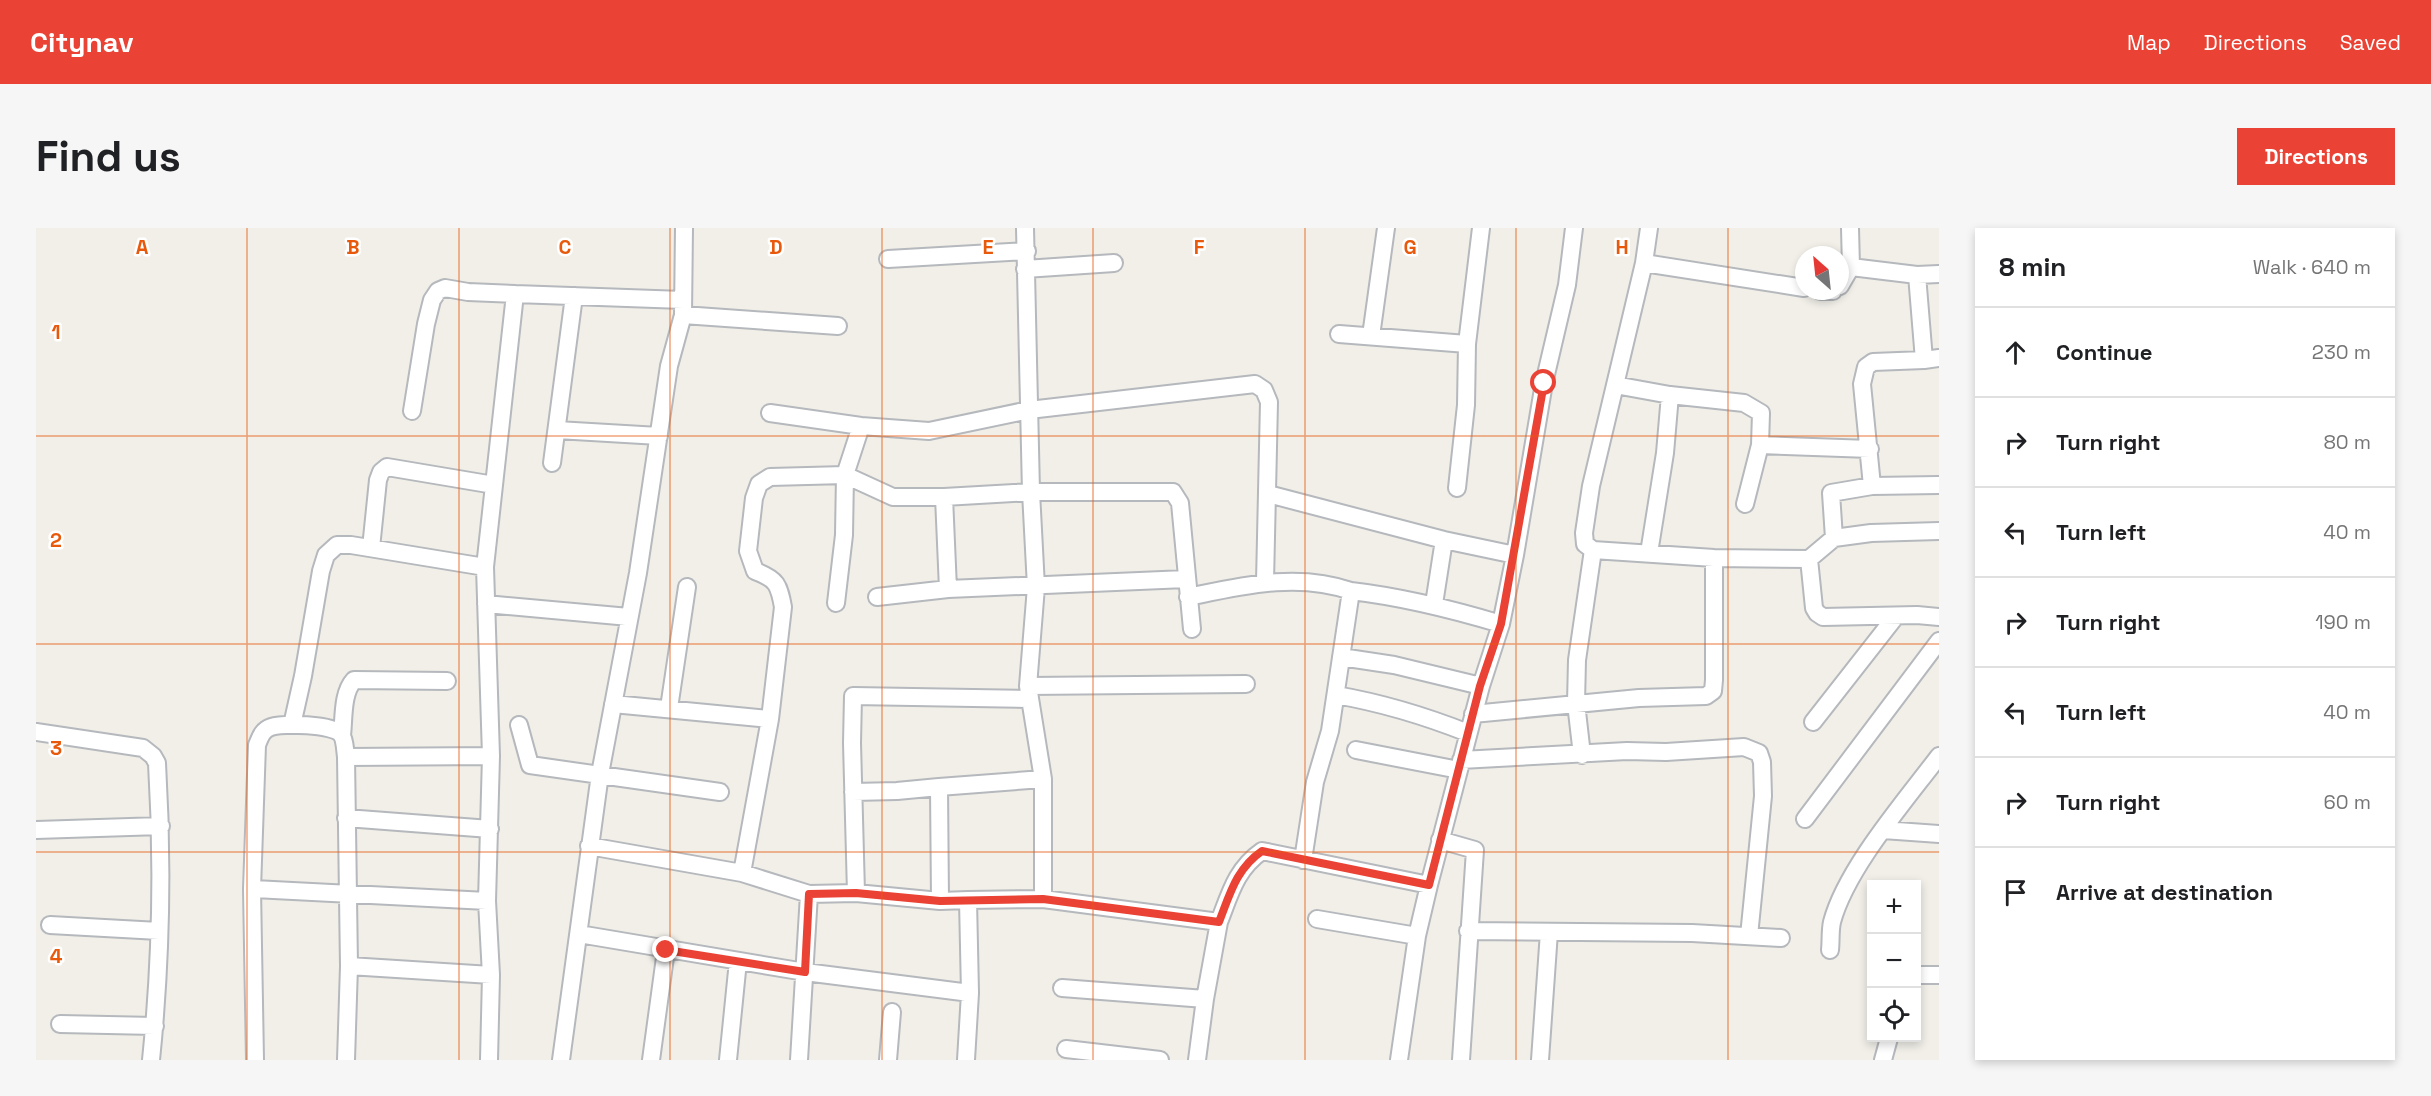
<!DOCTYPE html>
<meta charset="utf-8">
<style>
:root{--surface:#fff;--page:#f6f6f6;--text:#202124;--muted:#757577;--line:#e0e0e0;--accent:#ea4335}
body{margin:0;font-family:"Space Grotesk",sans-serif;background:var(--page);color:var(--text)}
.controls{position:absolute;right:18px;bottom:18px;display:grid;overflow:hidden;border-radius:0px;box-shadow:0 3px 9px #0003}
.controls button{width:54px;height:54px;display:grid;place-items:center;padding:0;border:0;border-bottom:2px solid var(--line);background:var(--surface);color:var(--text);font:30px sans-serif}
.compass{position:absolute;left:1759px;top:18px;width:54px;height:54px;border-radius:50%;background:var(--surface);box-shadow:0 3px 9px #0003;rotate:333deg}
.stop{position:absolute;width:18px;height:18px;margin:-14px;border:4px solid #ea4335;border-radius:50%;background:#fff}
.stop.end{background:#ea4335;border-color:#fff;box-shadow:0 2px 6px #0008}
.list{margin:0;padding:0;list-style:none}
h2{display:flex;justify-content:space-between;align-items:center;height:78px;margin:0;padding:0 24px;font-size:26px}
h2 small{font-size:20px;font-weight:400;color:var(--muted)}
.list li{display:grid;grid-template-columns:39px 1fr auto;gap:18px;align-items:center;box-sizing:border-box;height:90px;padding:0 24px;border-top:2px solid var(--line)}
.list b{display:block;font-size:22px;white-space:nowrap}
.list em{font-size:20px;font-style:normal;color:var(--muted)}
.icon{flex:none;width:33px;height:33px;fill:none;stroke:currentColor;stroke-width:2;stroke-linecap:round;stroke-linejoin:round}
.map{position:relative;flex:none;width:1903px;height:832px;overflow:hidden;border-radius:0px}
header{display:flex;align-items:center;gap:36px;box-sizing:border-box;height:84px;padding:0 30px;background:var(--accent);color:#fff}
header strong{font-size:28px}
nav{display:flex;gap:33px;margin-inline-start:auto;font-size:21px}
.intro{display:flex;align-items:center;justify-content:space-between;box-sizing:border-box;height:144px;padding:0 36px}
h1{margin:0;font-size:42px}
.button{padding:15px 27px;border-radius:0px;background:var(--accent);color:#fff;font-size:21px;font-weight:700}
main{display:flex;gap:36px;padding:0 36px}
aside{flex:1;background:var(--surface);border-radius:0px;box-shadow:0 3px 9px #0003}
.map>svg:first-child{display:block}
</style>
<header>
<strong>Citynav</strong>
<nav><a>Map</a><a>Directions</a><a>Saved</a></nav>
</header>
<div class="intro"><h1>Find us</h1><a class="button">Directions</a></div>
<main>
<div class="map">
<svg width="1903" height="832" viewBox="0 0 1903 832">
<rect width="100%" height="100%" fill="#f1efe8"/>
<g fill="none" stroke-linecap="round" stroke-linejoin="round">
<g stroke="#b5b8bc" stroke-width="20">
<path id="minor" d="M648 0 647 87 802 98
M989 0 995 264 1000 359 992 458 1007 551V671
M1814 0 1815 39 1881 47 1903 46
M852 31 991 23
M1608 35 1613 0
M989 41 1078 35
M1881 47 1888 132 1903 130
M1804 58 1815 39
M1768 60 1608 35 1555 258 1548 305 1549 316 1557 322 1678 330 1773 331 1798 310 1835 305 1903 303
M1784 63H1797
M1303 106 1431 116
M1335 108 1350 0
M1579 157 1634 167 1708 175 1725 185 1724 217 1709 276
M376 183 390 96 396 72 402 63 409 60 432 64 479 66
M734 185 825 198 893 203 993 182 1219 156 1228 162 1233 174 1229 354
M521 202 623 208
M1724 217 1834 221
M516 235 538 68
M1836 258 1826 156 1830 139 1837 134 1888 132
M1421 260 1430 177 1431 116 1445 0
M1232 266 1408 312 1479 327 1465 396 1445 458 1393 657
M908 269 912 361
M1798 310 1795 265 1836 258 1903 257
M335 320 342 252 345 244 351 239 458 257
M1613 325 1629 225 1634 167
M1479 327 1508 155 1531 57 1538 0
M1773 331 1778 380 1781 385 1787 389 1881 387 1903 389
M1315 363C1367 369 1415 381 1465 396
M841 369 912 361 1150 351
M1152 369C1206 358 1261 344 1315 363L1294 503 1279 554 1267 632
M800 375 808 307 809 247 857 269H908L995 264H1137L1144 275 1156 401
M450 376 593 389
M1398 376 1408 312
M1305 429 1358 437 1445 458
M992 458 1210 456
M1300 467C1346 475 1389 488 1432 505
M577 476 734 491
M633 480 651 359
M1437 486 1603 470 1670 468 1677 463 1678 452V330
M1777 494 1860 388
M256 497 267 448 285 343 290 327 301 317H315L449 339
M483 497 494 537 684 564
M0 504 107 520 117 528 121 535C127 634 125 734 115 832
M306 508C308 490 306 465 318 452L411 453
M1320 522 1423 542
M1546 527 1540 475 1541 432 1557 322
M310 529 455 528
M1425 532 1591 523 1630 524 1708 519 1723 525 1726 534 1727 568 1713 708
M903 559 1007 551
M817 564 861 563 903 559 904 673
M310 590 454 601
M1769 591 1903 413
M0 602 125 598
M1847 602 1903 606
M1404 612 1439 622 1425 832
M553 618 706 645
M216 661 451 673
M820 665 816 515 817 468 992 471
M773 666 706 645 734 491 747 379C743 357 741 351 719 343L712 323 718 270 723 256 734 249 809 247 825 198
M1281 691 1381 708
M14 697 123 703
M1432 703 1656 705 1745 710
M543 706 769 744 934 765
M1794 722C1795 713 1794 703 1796 694 1810 641 1869 573 1903 528
M313 738 455 747
M1880 747H1903
M1026 760 1169 771
M24 796 119 798
M1030 821 1124 832
M219 832 216 661 221 517C224 510 226 502 235 499 247 495 296 496 305 506 309 511 309 522 310 529L313 738 310 832
M453 832 455 747 451 673 455 528 449 339 479 66 647 72
M525 832 564 546 602 345 633 138 647 87
M615 832 630 722
M692 832 702 733
M763 832 773 666 820 665 904 673 932 672
M852 832 856 784
M930 832 934 765 932 672 1007 671 1183 694C1194 666 1200 641 1226 623L1393 657 1381 708 1363 832
M1161 832 1169 771 1183 694
M1504 832 1513 704
M1847 832 1853 810"/>
</g>
<use href="#minor" stroke="#fff" stroke-width="16"/>
</g>
<g fill="none" stroke-linecap="round" stroke-linejoin="round">
<path stroke="#ea4335" stroke-width="8" d="M630 722 769 744 773 666 820 665 904 673 1007 671 1183 694C1194 666 1200 641 1226 623L1393 657 1444 458 1465 396 1508 155"/>
</g>
<path fill="none" stroke="#e8590c" stroke-width="1.5" stroke-opacity="0.55" d="M211 0V832M423 0V832M634 0V832M846 0V832M1057 0V832M1269 0V832M1480 0V832M1692 0V832M0 208H1903M0 416H1903M0 624H1903"/>
<g font-size="20" text-anchor="middle" font-weight="bold" fill="#e8590c" stroke="#fff" stroke-width="5" stroke-linejoin="round" paint-order="stroke">
<text x="106" y="26">A</text>
<text x="317" y="26">B</text>
<text x="529" y="26">C</text>
<text x="740" y="26">D</text>
<text x="952" y="26">E</text>
<text x="1163" y="26">F</text>
<text x="1374" y="26">G</text>
<text x="1586" y="26">H</text>
<text x="20" y="111">1</text>
<text x="20" y="319">2</text>
<text x="20" y="527">3</text>
<text x="20" y="735">4</text>
</g>
</svg>
<div class="controls">
<button>+</button>
<button>−</button>
<button><svg class="icon" aria-label="locate" viewBox="0 0 24 24"><circle cx="12" cy="12" r="6"/><path d="M12 2v4M12 18v4M2 12h4M18 12h4"/></svg></button>
</div>
<svg class="compass" viewBox="-18 -18 36 36"><path d="M0-13l5 13h-10z" fill="#e53935"/><path d="M0 13l5-13h-10z" fill="#757577"/></svg>
<div class="stop" style="left:1508px;top:155px"></div>
<div class="stop end" style="left:630px;top:722px"></div>
</div>
<aside>
<h2>8 min<small>Walk · 640 m</small></h2>
<ul class="list">
<li><svg class="icon" aria-label="ahead" viewBox="0 0 24 24"><path d="M12 20V5M6 11l6-6 6 6"/></svg><div><b>Continue</b></div><em>230 m</em></li>
<li><svg class="icon" aria-label="right" viewBox="0 0 24 24"><path d="M7 20v-9h11M14 6l5 5-5 5"/></svg><div><b>Turn right</b></div><em>80 m</em></li>
<li><svg class="icon" aria-label="left" viewBox="0 0 24 24"><path d="M17 20v-9H6M10 6l-5 5 5 5"/></svg><div><b>Turn left</b></div><em>40 m</em></li>
<li><svg class="icon" aria-label="right" viewBox="0 0 24 24"><path d="M7 20v-9h11M14 6l5 5-5 5"/></svg><div><b>Turn right</b></div><em>190 m</em></li>
<li><svg class="icon" aria-label="left" viewBox="0 0 24 24"><path d="M17 20v-9H6M10 6l-5 5 5 5"/></svg><div><b>Turn left</b></div><em>40 m</em></li>
<li><svg class="icon" aria-label="right" viewBox="0 0 24 24"><path d="M7 20v-9h11M14 6l5 5-5 5"/></svg><div><b>Turn right</b></div><em>60 m</em></li>
<li><svg class="icon" aria-label="arrive" viewBox="0 0 24 24"><path d="M6 21V4h12l-3 4 3 4H6"/></svg><div><b>Arrive at destination</b></div></li>
</ul>
</aside>
</main>
